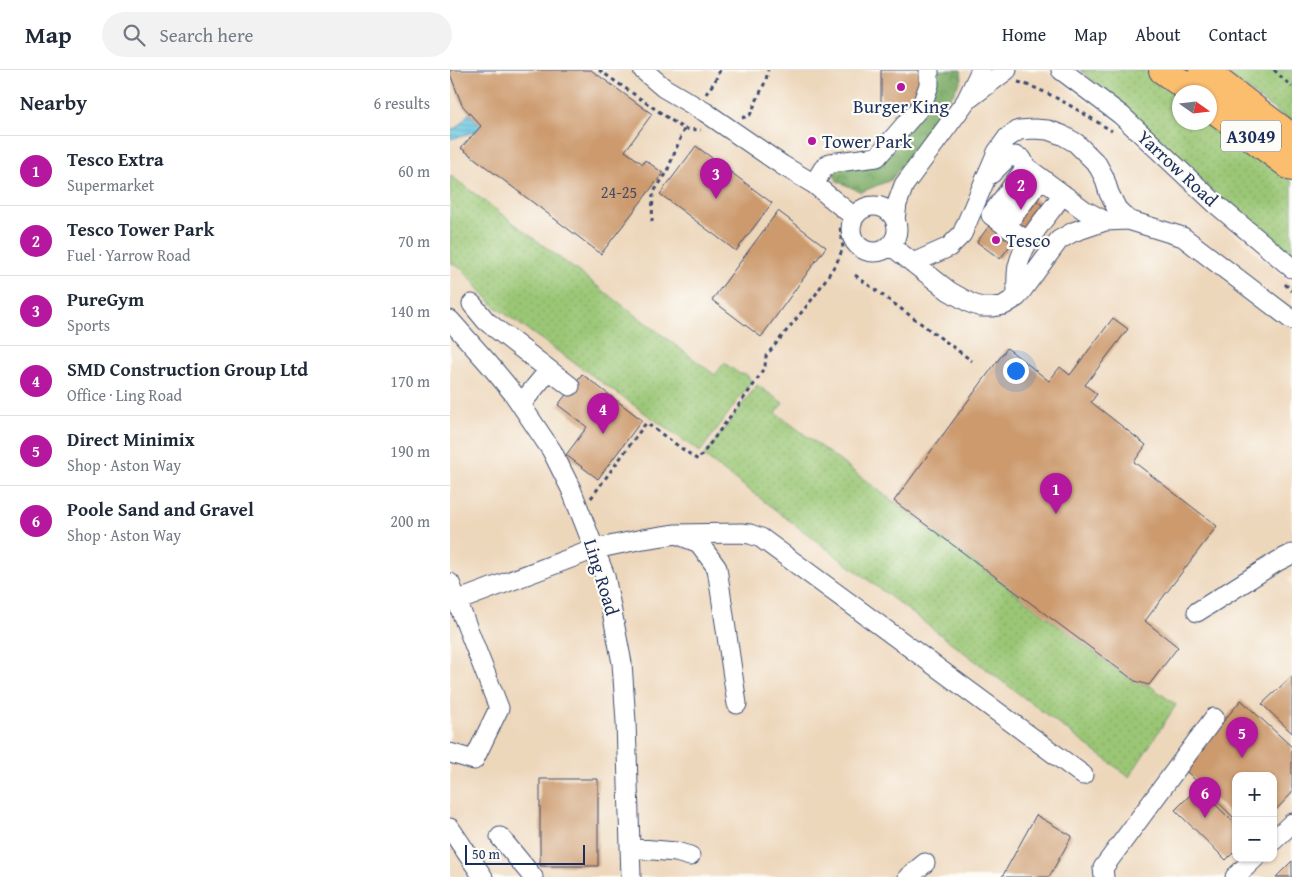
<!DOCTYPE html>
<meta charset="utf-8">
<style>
:root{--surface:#fff;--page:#f2f2f3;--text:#1f2937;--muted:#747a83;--line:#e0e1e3;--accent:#b5179e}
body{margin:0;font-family:"Gentium Book Plus",serif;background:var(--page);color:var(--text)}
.controls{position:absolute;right:15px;bottom:15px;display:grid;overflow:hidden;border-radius:10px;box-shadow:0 1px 4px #0004}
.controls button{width:45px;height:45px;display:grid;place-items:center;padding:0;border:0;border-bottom:1px solid var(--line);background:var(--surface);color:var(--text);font:25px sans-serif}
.compass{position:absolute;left:722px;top:15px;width:45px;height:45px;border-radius:50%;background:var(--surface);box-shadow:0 1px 4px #0004;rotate:104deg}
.scale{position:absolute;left:15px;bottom:12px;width:120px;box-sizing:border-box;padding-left:5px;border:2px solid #1b2f5e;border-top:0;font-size:14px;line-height:18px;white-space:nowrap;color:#1b2f5e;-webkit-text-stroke:4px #fdfcf7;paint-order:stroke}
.you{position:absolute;left:565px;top:300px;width:18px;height:18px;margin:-12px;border:4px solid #fff;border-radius:50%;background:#1a73e8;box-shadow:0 0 0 8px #1a73e833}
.badge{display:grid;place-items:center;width:32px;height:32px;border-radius:50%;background:var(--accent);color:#fff;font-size:16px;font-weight:700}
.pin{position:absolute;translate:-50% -41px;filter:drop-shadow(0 1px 2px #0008)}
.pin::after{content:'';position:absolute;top:26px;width:18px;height:15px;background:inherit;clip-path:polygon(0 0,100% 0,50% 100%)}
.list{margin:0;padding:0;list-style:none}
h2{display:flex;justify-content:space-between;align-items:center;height:65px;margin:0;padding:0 20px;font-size:21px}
h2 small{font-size:16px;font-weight:400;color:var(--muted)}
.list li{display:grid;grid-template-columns:32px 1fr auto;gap:15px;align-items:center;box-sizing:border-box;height:70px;padding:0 20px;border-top:1px solid var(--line)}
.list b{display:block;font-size:19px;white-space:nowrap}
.list p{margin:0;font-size:16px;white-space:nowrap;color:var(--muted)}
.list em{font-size:16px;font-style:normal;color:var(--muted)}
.icon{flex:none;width:28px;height:28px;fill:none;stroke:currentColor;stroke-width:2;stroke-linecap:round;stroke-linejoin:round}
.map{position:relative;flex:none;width:842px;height:807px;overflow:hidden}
header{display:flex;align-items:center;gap:30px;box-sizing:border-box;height:70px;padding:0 25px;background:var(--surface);border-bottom:1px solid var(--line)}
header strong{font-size:24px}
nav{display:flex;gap:28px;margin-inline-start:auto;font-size:18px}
.search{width:350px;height:45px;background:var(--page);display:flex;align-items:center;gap:12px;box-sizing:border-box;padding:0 18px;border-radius:28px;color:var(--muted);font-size:19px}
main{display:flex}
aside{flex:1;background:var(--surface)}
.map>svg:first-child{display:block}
</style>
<header>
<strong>Map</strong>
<div class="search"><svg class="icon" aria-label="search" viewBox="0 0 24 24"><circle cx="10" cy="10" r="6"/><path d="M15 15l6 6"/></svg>Search here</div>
<nav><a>Home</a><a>Map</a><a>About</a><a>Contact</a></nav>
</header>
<main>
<aside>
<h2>Nearby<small>6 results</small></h2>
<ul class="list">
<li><span class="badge">1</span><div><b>Tesco Extra</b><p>Supermarket</p></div><em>60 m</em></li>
<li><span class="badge">2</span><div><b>Tesco Tower Park</b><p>Fuel · Yarrow Road</p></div><em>70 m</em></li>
<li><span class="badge">3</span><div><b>PureGym</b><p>Sports</p></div><em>140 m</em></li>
<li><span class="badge">4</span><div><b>SMD Construction Group Ltd</b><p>Office · Ling Road</p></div><em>170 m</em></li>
<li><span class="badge">5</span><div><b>Direct Minimix</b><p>Shop · Aston Way</p></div><em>190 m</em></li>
<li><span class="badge">6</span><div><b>Poole Sand and Gravel</b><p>Shop · Aston Way</p></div><em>200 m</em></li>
</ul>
</aside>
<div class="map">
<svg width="842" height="807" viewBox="0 0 842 807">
<defs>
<pattern id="green-dots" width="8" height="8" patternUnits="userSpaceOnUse" patternTransform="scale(1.25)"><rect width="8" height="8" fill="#9ac674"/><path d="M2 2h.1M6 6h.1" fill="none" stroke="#84aa67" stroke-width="1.8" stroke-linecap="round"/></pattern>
<pattern id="forest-crowns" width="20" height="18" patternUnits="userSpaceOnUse" patternTransform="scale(1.25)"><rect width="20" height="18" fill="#7bab66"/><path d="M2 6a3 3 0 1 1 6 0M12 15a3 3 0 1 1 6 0" fill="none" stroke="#648c57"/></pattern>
<pattern id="water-rules" width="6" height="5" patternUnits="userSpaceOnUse" patternTransform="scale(1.25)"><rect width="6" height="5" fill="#62c5df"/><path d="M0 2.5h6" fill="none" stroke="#50a0b8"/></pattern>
</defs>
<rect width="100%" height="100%" fill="#fdfcf7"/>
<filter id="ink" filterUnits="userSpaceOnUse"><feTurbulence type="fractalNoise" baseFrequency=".02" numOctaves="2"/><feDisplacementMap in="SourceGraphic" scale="10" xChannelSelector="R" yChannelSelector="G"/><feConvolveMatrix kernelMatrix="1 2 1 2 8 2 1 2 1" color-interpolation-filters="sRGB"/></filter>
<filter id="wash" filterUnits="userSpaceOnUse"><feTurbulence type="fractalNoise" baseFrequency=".0096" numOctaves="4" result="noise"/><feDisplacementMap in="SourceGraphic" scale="20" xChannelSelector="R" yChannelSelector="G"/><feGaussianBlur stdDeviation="1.12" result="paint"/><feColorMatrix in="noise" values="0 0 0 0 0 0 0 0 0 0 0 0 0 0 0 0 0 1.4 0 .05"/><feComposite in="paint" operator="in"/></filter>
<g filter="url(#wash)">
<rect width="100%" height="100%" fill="#f7e7d3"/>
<path fill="#edd7bb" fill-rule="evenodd" d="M0 0H594L664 52 760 142 842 215V506L837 509 842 515V807H0ZM786 706H823V788H786Z"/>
<path fill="url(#green-dots)" stroke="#5a7a69" d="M630 0H694L729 27V52H759L760 50 842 112V190L799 156 674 36Z
M771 0H842V53Z
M0 105 265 305 274 293 290 304H296L302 311 250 382 44 236 12 199 0 192Z
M307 315 333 333 326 343 685 613 699 615 726 635 679 707 254 386Z"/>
<path fill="url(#forest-crowns)" stroke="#4b6d62" d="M487 0H511L512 9 491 43 441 110 411 122 387 111 384 103 390 97 415 95Z"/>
<path fill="url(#water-rules)" stroke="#3e7a9e" d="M19 43 31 56 25 62C16 63 9 68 0 69V60L8 57Z"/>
<g id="blocks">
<path fill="#cc9a6d" d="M0 0H141L202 44 175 81 193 94 195 90 213 103 151 184 11 78 31 56 12 35 0 4Z
M431 0H472V33H431Z
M246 76 322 133 286 181 210 124Z
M558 110 603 143 583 170 571 161 550 189 527 172 548 144Z
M328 141 376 177 311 267 262 230Z
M663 248 678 259 635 315 647 324 641 332 696 375 684 392 767 456 695 551 728 577 699 615 685 611 444 431 557 278 599 311 610 297 620 305Z
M132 304 192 350 148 409 116 385 137 357 108 335Z
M842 606V663L812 634Z
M791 630 842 677V723L823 743V706H786V750L734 699Z
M90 709H148V796H90Z
M748 717 786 755V780L776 790 725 740Z
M586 745 622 766 599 807H552Z
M842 791V807H826Z"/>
</g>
</g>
<g filter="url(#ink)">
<use href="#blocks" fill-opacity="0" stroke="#3c4b70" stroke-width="1"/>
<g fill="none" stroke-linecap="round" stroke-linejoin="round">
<g stroke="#3c4b70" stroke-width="21">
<path id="minor" d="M193 0 214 18 255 42 332 95 364 114 404 147
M611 0 671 45 767 135 842 198
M520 28 557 0
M576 97 541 145 578 172
M541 104 557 88 565 86 572 89 576 97 634 140 655 151
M364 114 373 99 380 93 427 87 472 35 479 15V0
M401 159a23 23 0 1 1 46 0a23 23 0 1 1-46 0Z
M445 150 447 134 454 115 516 31 531 0
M556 156 591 108
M440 175 499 221 520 233 531 237H543L554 235 567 227 609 170 623 162 655 151 678 150 733 167 842 250
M463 193 499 177 512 164 547 82 557 68 569 60 584 59 598 60 612 65 626 73 647 94 654 107 659 123 667 139 678 150
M567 227C567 217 566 205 568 196 574 169 598 146 613 124
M22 234 36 251 120 316
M0 250 39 294 63 323 102 381 121 419 155 506 172 593 176 652 181 807
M71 334 99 300
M226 464 291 463 300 464 311 468 633 705
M0 513 49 638 24 690 0 683
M7 531 145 479 193 469 226 464 249 473 267 498 287 634
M747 542 828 491 842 484
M0 758 33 807
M50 767 83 807
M823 771 842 753
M180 778 226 782 240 786
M458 807 475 793
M654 807 653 798 764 648
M785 807 805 788"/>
</g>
<g stroke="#3c4b70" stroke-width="30">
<path id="highway" d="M713 0 743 22
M753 0 842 68
M759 35 842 97"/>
</g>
<path stroke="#3c4b70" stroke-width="3" stroke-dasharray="4 4" stroke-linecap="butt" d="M149 0 234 59 251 60
M824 0 842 17
M568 12C602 22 632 43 662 61
M256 24 265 11 270 0
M292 48 300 45 316 10 318 0
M202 152 203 123 216 104 234 59
M405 205 522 291
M835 214 842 221
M141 428 196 353 248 390 305 313 315 296 316 286 364 227 387 192 393 178 390 157"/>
<use href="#minor" stroke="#fff" stroke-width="19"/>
<use href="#highway" stroke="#fbbd6e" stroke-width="28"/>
</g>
</g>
<g fill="#b5179e" stroke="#fdfcf7" stroke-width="2">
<circle cx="451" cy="17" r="5"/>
<circle cx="362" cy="71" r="5"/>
<circle cx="546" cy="170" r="5"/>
</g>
<g text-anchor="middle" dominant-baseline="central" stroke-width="4.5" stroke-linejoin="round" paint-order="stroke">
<g font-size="16" fill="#474a62">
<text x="169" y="122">24-25</text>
</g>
<rect fill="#fdfcf7" stroke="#5f6c8c" stroke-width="1" x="771" y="50.5" width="60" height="31" rx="4"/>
<g font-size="18" font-weight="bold" fill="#1b2f5e">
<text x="801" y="66">A3049</text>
</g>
<g font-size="19" fill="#1b2f5e" stroke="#fdfcf7" text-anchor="start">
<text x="451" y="36" text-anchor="middle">Burger King</text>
<text x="372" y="71">Tower Park</text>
<text x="556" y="170">Tesco</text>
</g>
<g font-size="19" fill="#1b2f5e" stroke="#fdfcf7">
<text transform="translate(728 98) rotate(43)">Yarrow Road</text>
<text transform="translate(152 507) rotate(73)">Ling Road</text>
</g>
</g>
</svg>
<div class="controls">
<button>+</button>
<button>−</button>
</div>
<svg class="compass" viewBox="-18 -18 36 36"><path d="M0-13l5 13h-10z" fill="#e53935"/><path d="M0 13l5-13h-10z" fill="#747a83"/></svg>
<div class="scale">50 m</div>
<div class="you"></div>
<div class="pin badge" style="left:606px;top:444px">1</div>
<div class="pin badge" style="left:571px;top:140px">2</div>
<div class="pin badge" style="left:266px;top:129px">3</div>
<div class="pin badge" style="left:153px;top:364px">4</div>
<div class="pin badge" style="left:792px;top:688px">5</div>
<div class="pin badge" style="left:755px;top:748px">6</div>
</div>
</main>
